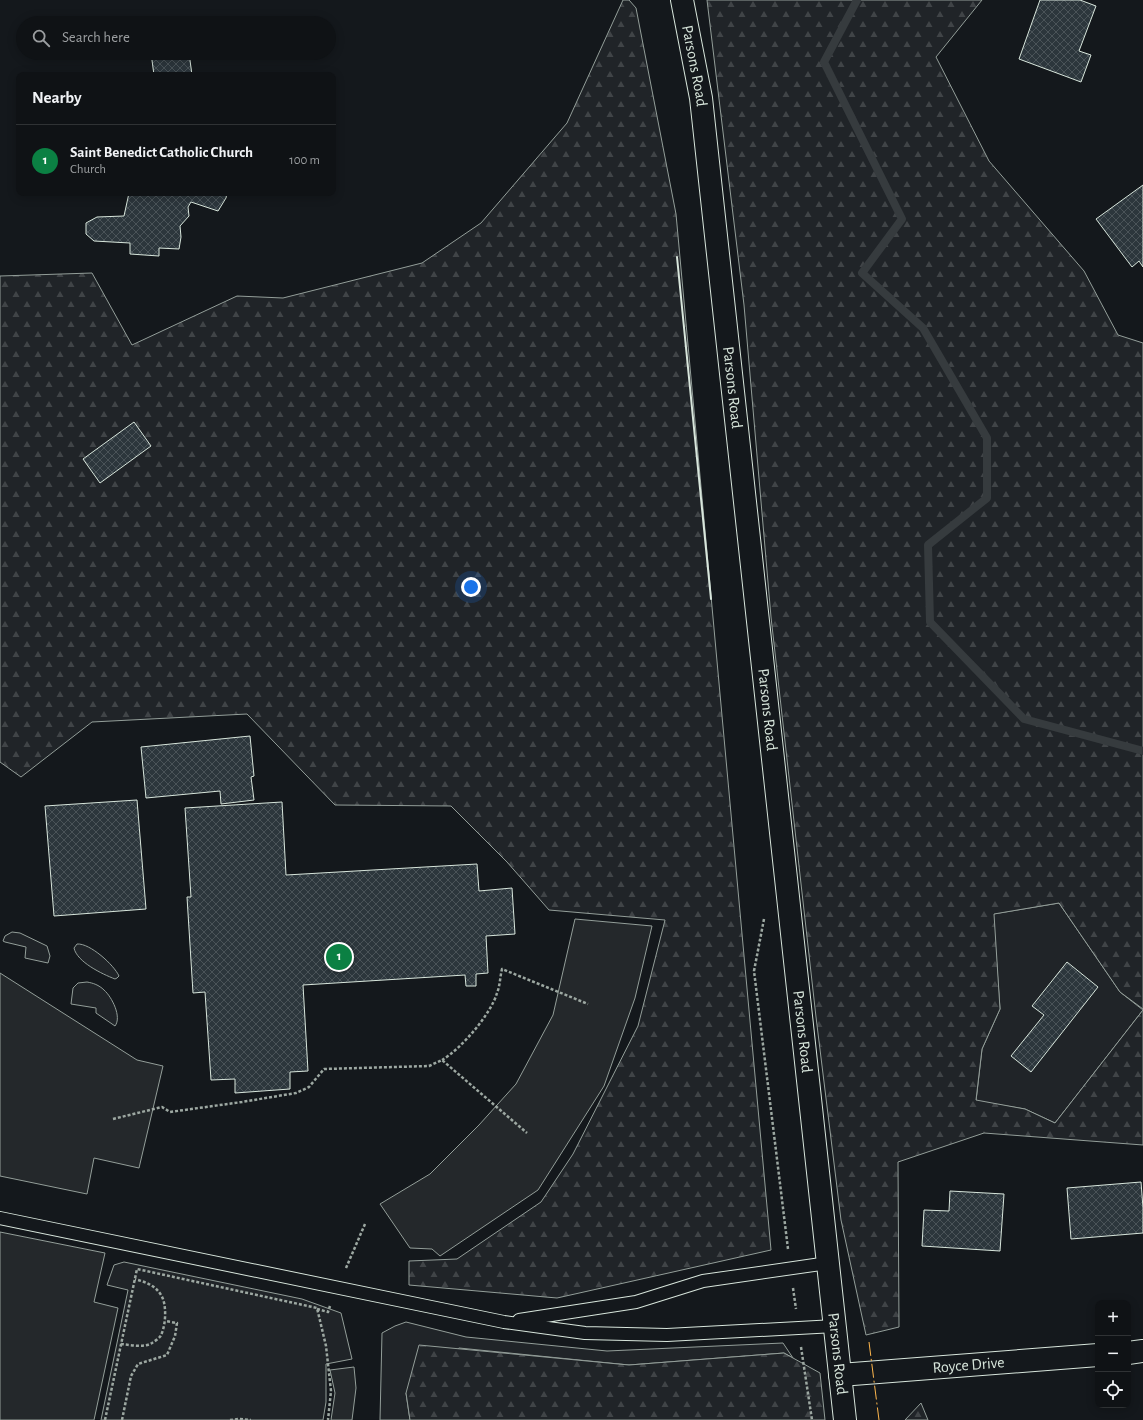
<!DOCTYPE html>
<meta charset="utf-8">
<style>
:root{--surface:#0f1215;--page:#1d2022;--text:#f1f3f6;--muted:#9b9ea0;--line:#2f3234;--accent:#0b8043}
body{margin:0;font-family:"Alegreya Sans",sans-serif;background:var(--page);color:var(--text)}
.controls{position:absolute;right:12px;bottom:12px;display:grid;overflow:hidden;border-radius:8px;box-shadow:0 2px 10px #0003}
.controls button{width:36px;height:36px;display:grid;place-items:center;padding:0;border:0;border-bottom:1px solid var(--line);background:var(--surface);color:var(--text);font:20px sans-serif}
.you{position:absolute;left:471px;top:587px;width:14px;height:14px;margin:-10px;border:3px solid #fff;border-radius:50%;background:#1a73e8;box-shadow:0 0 0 6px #1a73e833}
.badge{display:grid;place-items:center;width:26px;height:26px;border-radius:50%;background:var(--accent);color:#fff;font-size:13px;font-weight:700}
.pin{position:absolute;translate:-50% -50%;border:2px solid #fff;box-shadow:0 1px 4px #0006}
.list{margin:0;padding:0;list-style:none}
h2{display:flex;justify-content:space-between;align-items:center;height:52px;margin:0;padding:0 16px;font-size:17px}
h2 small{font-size:13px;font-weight:400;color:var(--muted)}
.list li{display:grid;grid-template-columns:26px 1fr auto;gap:12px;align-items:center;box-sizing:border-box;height:72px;padding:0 16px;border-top:1px solid var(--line)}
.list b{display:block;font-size:15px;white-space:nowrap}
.list p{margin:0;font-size:13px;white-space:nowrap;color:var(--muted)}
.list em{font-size:13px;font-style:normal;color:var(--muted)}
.icon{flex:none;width:22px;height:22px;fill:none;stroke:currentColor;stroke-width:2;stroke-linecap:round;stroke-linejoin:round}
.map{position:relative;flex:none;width:1143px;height:1420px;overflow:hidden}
.search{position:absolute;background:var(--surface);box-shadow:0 2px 10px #0003;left:16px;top:16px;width:320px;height:44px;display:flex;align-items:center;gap:10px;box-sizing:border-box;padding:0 14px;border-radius:22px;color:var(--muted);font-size:15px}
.panel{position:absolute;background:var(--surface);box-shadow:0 2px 10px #0003;left:16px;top:72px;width:320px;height:124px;border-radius:8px}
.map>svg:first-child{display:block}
</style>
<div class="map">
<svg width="1143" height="1420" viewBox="0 0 1143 1420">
<defs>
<pattern id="forest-firs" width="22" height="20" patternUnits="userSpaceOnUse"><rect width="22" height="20" fill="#202428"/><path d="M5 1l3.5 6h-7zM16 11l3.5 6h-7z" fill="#404447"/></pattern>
<pattern id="building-cross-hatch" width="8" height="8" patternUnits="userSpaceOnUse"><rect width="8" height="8" fill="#2c363c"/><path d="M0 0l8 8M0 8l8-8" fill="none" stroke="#4a5358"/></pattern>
</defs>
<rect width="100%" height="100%" fill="#14181c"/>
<path fill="#202428" stroke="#939e99" d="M1059 903 1120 992 1143 1010 1055 1123 1025 1109 976 1101 982 1049 1000 1009 993 914Z
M12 932 20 933 47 946 50 956 48 963 25 958 26 947 5 942 3 941 5 936Z
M77 944C90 943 114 965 119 976L117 978 115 979C102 974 77 962 74 948Z
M87 982C93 983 99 985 104 990 112 997 122 1017 115 1026L96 1013V1008L71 1004 73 988 78 983Z
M124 1262 302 1299 341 1313 352 1359 326 1364V1402L323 1420H101L128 1290 107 1285 114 1265Z
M406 1322 466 1337 607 1351 783 1343 793 1358 784 1353 629 1365 459 1348 406 1393 410 1420H380L382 1333 395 1326Z"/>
<path fill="url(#forest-firs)" stroke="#939e99" d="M623 0H629L636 8 676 214 771 1250 557 1298 409 1285V1261L457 1259 541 1202 573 1154 638 1026 665 920 549 910 507 862 451 806 335 805 247 714 92 722 21 777 0 762V276L92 273 132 345 237 296 283 298 422 263 481 223 567 123Z
M707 0H982L936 57 989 161 1084 271 1118 335 1143 343V1009L1120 992 1059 903 994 914 1000 1009 982 1049 976 1100 1025 1109 1055 1123 1143 1010V1145L984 1133 898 1162 899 1327 866 1335 841 1220 816 1017 771 617 744 305Z
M419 1345 629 1365 784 1353 820 1373 825 1420H410L406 1393Z
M921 1403 928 1420H905Z"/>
<path fill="#24282b" stroke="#939e99" d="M575 919 652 926 635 998 604 1086 538 1190 440 1256 432 1249 410 1248 380 1204 430 1174 479 1125 516 1084 553 1015Z
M0 973 137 1060 163 1066 139 1168 94 1158 87 1194 0 1176Z
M0 1232 105 1253 94 1302 118 1308 94 1420H0Z
M354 1367 356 1388 352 1420H331L335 1393 330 1370Z"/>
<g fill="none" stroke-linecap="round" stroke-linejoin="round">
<path stroke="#363b3e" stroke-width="8" d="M857 0 824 62 902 219 862 273 923 328 987 438V498L928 545 930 622 1024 719 1143 751"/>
</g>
<path fill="url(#building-cross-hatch)" stroke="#d8e6dc" d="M1040 0H1080L1096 6 1079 51 1091 55 1081 82 1019 59Z
M151 53H189L192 75H154Z
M1143 185V267L1139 261 1132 267 1096 219Z
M129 193H227L226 198 218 211 191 202 188 207 189 216 180 226 181 237 179 249 159 248V256L130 254V243L94 241 86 234V223L97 217 124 216Z
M134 422 151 446 100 483 83 459Z
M250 736 254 776 251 777 254 800 221 804 220 791 146 798 141 747Z
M137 800 146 909 54 916 45 806Z
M282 802 286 875 477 864 479 891 512 888 515 934 486 936 488 973 476 974V986H466L465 975 303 985 308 1071 290 1072V1089L235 1093V1079L211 1080 205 992 193 993 187 897H191L185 808Z
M1067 962 1098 987 1031 1072 1011 1056 1044 1015 1032 1006Z
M1141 1182 1143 1208V1233L1071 1239 1067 1188Z
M950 1191 1004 1194 1000 1251 922 1246 924 1210 949 1211Z"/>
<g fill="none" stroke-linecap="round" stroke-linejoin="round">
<g stroke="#d8e6dc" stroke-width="14">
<path id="service" d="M0 1218 504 1322 585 1333 667 1335 835 1326
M519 1320 636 1302 703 1281 828 1263"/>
</g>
<g stroke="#d8e6dc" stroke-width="24">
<g id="minor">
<path id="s1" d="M682 0 701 98 845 1420"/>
<path d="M1128 1353 1143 1351"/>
<path id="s2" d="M840 1375 1098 1355"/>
</g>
</g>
<path stroke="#9da8a2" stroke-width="2.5" stroke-dasharray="3 2" stroke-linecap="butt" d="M764 919 754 971 788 1249
M442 1060C461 1049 491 1014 497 993 500 986 500 977 502 969L588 1004
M113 1119 162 1107 170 1112 242 1102 296 1093 309 1087 324 1069 429 1066 442 1060 527 1133
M346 1268 365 1224
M793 1288 796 1309
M317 1309 328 1312 330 1306
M121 1344C131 1345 144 1348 152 1343 155 1341 160 1338 161 1335 166 1325 167 1304 161 1295 155 1285 145 1282 135 1279
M801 1347 812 1420
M105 1420 137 1269 317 1308 326 1346 331 1391 328 1420
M122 1420 131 1376 138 1364 167 1355 175 1336 177 1323 165 1321
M230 1420 239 1419 251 1420"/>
<use href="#service" stroke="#14181c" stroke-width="12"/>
<use href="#minor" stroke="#14181c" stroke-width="22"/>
<path stroke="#d8e6dc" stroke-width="2" d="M677 257 711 599"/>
<path stroke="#ffb74d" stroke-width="1" stroke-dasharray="14 3 2 3" stroke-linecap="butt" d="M869 1342 879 1420"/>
</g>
<g text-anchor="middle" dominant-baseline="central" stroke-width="3" stroke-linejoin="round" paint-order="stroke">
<g font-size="16" fill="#d8e6dc" stroke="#14181c">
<text stroke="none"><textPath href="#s1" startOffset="67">Parsons Road</textPath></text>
<text stroke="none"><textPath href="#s1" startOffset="391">Parsons Road</textPath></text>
<text stroke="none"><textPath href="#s1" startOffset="715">Parsons Road</textPath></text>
<text stroke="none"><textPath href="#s1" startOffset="1039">Parsons Road</textPath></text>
<text stroke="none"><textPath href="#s1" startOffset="1363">Parsons Road</textPath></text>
<text stroke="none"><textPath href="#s2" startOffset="129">Royce Drive</textPath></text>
</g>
</g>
</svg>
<div class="controls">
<button>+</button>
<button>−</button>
<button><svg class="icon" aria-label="locate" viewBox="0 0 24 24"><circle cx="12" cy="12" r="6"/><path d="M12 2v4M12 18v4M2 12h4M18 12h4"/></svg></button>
</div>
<div class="you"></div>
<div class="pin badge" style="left:339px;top:957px">1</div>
<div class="search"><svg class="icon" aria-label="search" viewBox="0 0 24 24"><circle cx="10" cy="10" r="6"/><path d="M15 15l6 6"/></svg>Search here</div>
<section class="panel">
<h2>Nearby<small></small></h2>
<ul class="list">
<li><span class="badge">1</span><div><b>Saint Benedict Catholic Church</b><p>Church</p></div><em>100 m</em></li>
</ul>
</section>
</div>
